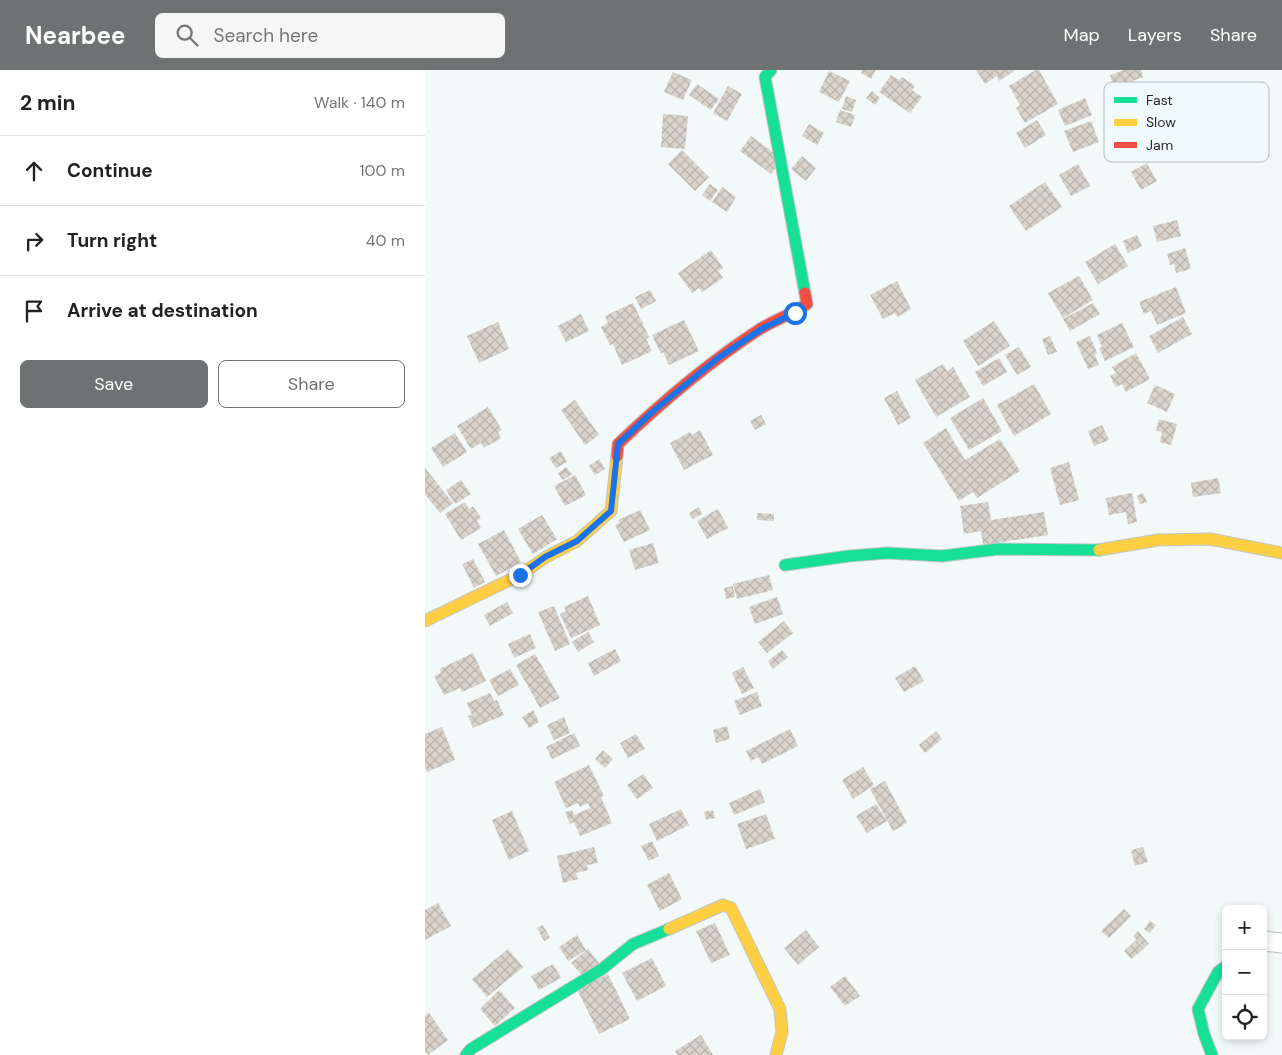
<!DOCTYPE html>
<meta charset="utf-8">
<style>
:root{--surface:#fff;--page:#f6f6f6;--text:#222;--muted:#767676;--line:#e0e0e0;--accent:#6e7273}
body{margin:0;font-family:"DM Sans",sans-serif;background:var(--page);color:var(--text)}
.controls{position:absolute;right:15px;bottom:15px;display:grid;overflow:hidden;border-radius:8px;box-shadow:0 2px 8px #0003}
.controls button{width:45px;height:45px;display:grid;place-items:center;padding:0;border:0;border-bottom:1px solid var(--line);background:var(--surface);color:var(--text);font:25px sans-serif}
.stop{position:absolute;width:15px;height:15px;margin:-11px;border:4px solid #1a73e8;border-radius:50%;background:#fff}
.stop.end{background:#1a73e8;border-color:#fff;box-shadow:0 1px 5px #0008}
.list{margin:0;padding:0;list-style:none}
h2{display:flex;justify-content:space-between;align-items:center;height:65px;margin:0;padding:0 20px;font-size:21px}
h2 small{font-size:16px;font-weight:400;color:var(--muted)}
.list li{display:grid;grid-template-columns:32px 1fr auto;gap:15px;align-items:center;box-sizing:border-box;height:70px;padding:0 20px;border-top:1px solid var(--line)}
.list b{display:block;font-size:19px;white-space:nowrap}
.list em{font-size:16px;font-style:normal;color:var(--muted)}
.actions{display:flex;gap:10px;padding:15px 20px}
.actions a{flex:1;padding:11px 0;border:1px solid var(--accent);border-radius:8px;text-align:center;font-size:18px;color:var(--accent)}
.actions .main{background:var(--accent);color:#fff}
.icon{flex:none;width:28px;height:28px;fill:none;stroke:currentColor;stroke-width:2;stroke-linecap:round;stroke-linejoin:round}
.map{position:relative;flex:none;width:857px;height:985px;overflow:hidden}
header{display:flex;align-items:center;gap:30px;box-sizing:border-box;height:70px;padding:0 25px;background:var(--accent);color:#fff}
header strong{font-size:24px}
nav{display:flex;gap:28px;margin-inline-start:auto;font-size:18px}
.search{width:350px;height:45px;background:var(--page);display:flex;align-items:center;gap:12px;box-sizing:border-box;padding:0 18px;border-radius:8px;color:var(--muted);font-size:19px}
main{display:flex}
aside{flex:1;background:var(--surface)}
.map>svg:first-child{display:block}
</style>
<header>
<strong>Nearbee</strong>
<div class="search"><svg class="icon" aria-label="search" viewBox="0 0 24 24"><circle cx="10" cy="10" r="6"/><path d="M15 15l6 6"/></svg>Search here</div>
<nav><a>Map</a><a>Layers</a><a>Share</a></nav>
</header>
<main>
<aside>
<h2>2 min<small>Walk · 140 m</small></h2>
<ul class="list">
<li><svg class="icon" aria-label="ahead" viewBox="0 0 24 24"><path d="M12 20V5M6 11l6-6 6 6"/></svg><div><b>Continue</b></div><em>100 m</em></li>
<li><svg class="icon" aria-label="right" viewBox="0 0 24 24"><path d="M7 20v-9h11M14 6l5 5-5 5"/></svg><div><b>Turn right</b></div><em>40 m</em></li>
<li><svg class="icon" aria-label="arrive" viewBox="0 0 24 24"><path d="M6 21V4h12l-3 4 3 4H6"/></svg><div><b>Arrive at destination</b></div></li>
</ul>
<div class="actions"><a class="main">Save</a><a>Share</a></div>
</aside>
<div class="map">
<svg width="857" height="985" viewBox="0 0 857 985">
<defs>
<pattern id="building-cross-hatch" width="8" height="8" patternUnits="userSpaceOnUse" patternTransform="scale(1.25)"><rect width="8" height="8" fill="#d8d3cb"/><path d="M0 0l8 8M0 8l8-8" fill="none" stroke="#b9b5ae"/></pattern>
</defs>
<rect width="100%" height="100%" fill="#f3f8f9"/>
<path fill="url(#building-cross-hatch)" d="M437 0H451L446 9 436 3Z
M551 0H588L589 1 574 11 572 6 560 14Z
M611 0H614L633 34 600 53 591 38 595 35 584 16Z
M699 0H716L718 7 689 18 685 5Z
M404 1 425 11 414 32 394 22Z
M248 2 267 10 258 30 239 22Z
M466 5 474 10 477 7 490 16 487 20 497 27 485 43 454 22Z
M272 14 294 29 286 40 264 25Z
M303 16 317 24 302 51 288 43Z
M447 21 455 28 450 35 441 28Z
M421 26 431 30 427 42 417 39Z
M660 28 667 45 640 56 633 40Z
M415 40 430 45 426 57 411 52Z
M238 44 263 46 260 79 236 77Z
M612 50 621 65 600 78 591 63Z
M666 51 674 72 648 82 639 61Z
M384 54 399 63 392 75 377 66Z
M326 66 357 89 346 104 315 81Z
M257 80 284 107 270 121 243 94Z
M377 86 391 98 381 111 366 99Z
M722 93 732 111 716 120 706 102Z
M653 94 665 116 646 126 634 105Z
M620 112 637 137 601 161 584 136Z
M285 114 293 120 285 131 277 125Z
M297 117 311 127 302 142 287 132Z
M752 150 756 166 732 172 728 156Z
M712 165 717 176 703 183 698 171Z
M690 174 703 196 673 214 660 192Z
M760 178 766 199 751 203 749 194 745 195 742 184Z
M286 180 298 198 293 201 298 208 277 222 274 218 267 223 253 203Z
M654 206 668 230 638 248 623 223Z
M472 211 486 239 472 247 470 243 458 249 445 225Z
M751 217 761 243 732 255 726 241 719 244 714 232Z
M225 220 231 231 216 239 210 227Z
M208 233 224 267 221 269 227 281 197 295 188 274 185 275 176 257 183 253 180 246Z
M668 233 675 244 645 261 638 249Z
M156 244 164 261 141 272 133 256Z
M758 247 767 264 733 283 724 266Z
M259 250 274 281 244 295 238 282 236 284 227 265Z
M569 251 585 276 553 296 538 271Z
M73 252 84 279 54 293 42 266Z
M697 253 709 277 680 291 674 278 677 277 672 265Z
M625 266 632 282 623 285 617 269Z
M665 266 672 283 670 285 674 295 663 299 651 272Z
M594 277 606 297 592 305 580 285Z
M711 283 725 309 701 322 697 314 691 317 685 306 691 303 687 297Z
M574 288 582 302 558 316 550 302Z
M518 294 522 301 528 297 545 327 511 347 490 310Z
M609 314 626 344 589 366 572 335Z
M730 315 750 324 742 342 722 333Z
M472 321 486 348 473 355 459 328Z
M558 328 577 361 544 380 525 348Z
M150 330 174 365 160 375 136 340Z
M63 337 77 360 73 362 76 368 59 378 56 373 46 379 32 356Z
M336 345 341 354 330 360 325 351Z
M734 349 752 354 746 375 735 372 737 362 731 361Z
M677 355 684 370 669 376 663 361Z
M521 358 540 390 575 369 595 401 552 428 548 422 534 431 498 373Z
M275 360 288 385 259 400 245 373 265 362 267 365Z
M30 363 42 382 18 397 6 378Z
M136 381 142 392 131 398 124 388Z
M174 389 180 399 170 405 164 396Z
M644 392 654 430 635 435 625 398Z
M141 397 147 404 138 410 133 403Z
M0 398 28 433 15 443 0 424Z
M150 405 161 425 140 436 129 416Z
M793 408 796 423 768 427 766 413Z
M36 410 46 424 30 434 21 420Z
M707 423 712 452 703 454 701 442 684 445 681 428Z
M718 423 722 432 715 434 712 426Z
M40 432 44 439 48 436 56 448 52 451 56 458 36 470 20 444Z
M563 432 566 450 619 442 623 465 558 475 556 461 539 464 535 436Z
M274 437 277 444 268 449 264 443Z
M293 439 303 458 282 469 272 451Z
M215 440 225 460 199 472 190 455 195 453 193 450Z
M332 443 349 444V451L332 450Z
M117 445 132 469 108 484 93 459Z
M79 460 96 492 71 506 53 474Z
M228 473 234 493 210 500 204 480Z
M48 489 60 512 49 518 37 494Z
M344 505 348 520 312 529 308 514Z
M308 516 310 527 301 529 299 518Z
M163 526 175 555 146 568 135 544 141 541 139 537Z
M352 527 358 544 330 554 324 537Z
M82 532 88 543 65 556 59 545Z
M129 536 145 574 130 581 113 542Z
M359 551 368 563 342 583 333 572Z
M163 562 169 572 153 582 147 572Z
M105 564 111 578 89 588 83 574Z
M190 579 196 591 169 606 163 593Z
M357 580 363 587 348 599 343 591Z
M48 583 61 611 37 622 35 618 19 625 9 606 16 603 15 599Z
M110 584 135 628 115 638 91 595Z
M490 596 499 611 479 622 470 608Z
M318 597 329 618 317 624 307 603Z
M85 599 94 615 73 626 64 610Z
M332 622 337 636 315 645 309 631Z
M65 623 69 631 72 630 79 645 48 658 43 646 47 645 42 633Z
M108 640 114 652 104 658 97 647Z
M139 647 145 663 129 670 122 655Z
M302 656 305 669 291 673 288 660Z
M17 657 30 690 2 702 0 696V664Z
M365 659 373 676 337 694 333 687 326 691 321 681Z
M511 661 517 669 500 683 494 675Z
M149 663 155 676 127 689 121 677Z
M211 664 220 679 203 688 195 673Z
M178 680 188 689 180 698 170 689Z
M164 695 179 726 176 727 187 753 155 766 149 752 145 754 140 742 147 740 149 745 165 738 163 733 155 737 153 733 141 738 129 712Z
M438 697 449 715 428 729 417 710Z
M218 704 228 718 212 729 202 715Z
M460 711 482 753 468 761 445 719Z
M335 719 340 732 309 745 304 733Z
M451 734 462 751 442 763 431 746Z
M256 739 264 755 232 771 224 754Z
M288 740 290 748 281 750 279 742Z
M87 741 104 781 84 790 67 750Z
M341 744 350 769 321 779 312 754Z
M227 771 234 786 224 791 216 776Z
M169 777 173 793 162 795 163 800 151 803 153 809 138 813 132 786Z
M718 777 723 792 710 796 706 780Z
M244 803 257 829 235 841 222 815Z
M13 833 26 856 0 870V840Z
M699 839 706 846 684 868 676 861Z
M725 851 731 855 725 863 719 859Z
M290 853 305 885 286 893 271 861Z
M118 855 125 868 119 871 112 858Z
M381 860 394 877 373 895 359 878Z
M713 861 724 874 719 878 708 866Z
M152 865 161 880 143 891 134 877Z
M711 870 719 879 706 889 699 881Z
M83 879 98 897 62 927 47 909Z
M163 879 174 893 158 906 146 893Z
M227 888 241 916 212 931 197 903Z
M128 894 136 908 114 920 106 906Z
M183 904 205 949 174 964 152 919Z
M420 906 435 926 420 936 405 917Z
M74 920 90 938 70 956 55 939Z
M4 943 23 970 3 985 0 981V946Z
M276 965 288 985H252L250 981Z"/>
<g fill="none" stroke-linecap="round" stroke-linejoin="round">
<g stroke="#c0c4c4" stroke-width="21">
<path id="street" d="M838 871 857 873"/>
</g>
<g stroke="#c0c4c4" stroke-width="13">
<path id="fast" d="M346 0 340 7 380 223
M360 495 424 486 462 483 517 486 574 479 674 480
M41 985 46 979 177 899 208 874 244 859
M787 985 779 964 773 939 793 902 801 896"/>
</g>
<g stroke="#c0c4c4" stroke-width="13">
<path id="slow" d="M674 480 733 470 785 469 857 483
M0 551 95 505 121 487 152 471 186 441 192 386
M244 859 298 835 306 838 355 939 357 962 351 985"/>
</g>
<g stroke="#c0c4c4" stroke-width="13">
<path id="jam" d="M192 386 193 374C237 332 284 292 335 259 350 250 367 244 382 234L380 223"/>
</g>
<use href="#street" stroke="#fdfefe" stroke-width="19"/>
<use href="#fast" stroke="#16e098" stroke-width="11"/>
<use href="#slow" stroke="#ffcf43" stroke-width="11"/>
<use href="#jam" stroke="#f24e42" stroke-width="11"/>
</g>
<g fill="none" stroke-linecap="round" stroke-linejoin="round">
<path stroke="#1a73e8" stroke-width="6" d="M95 505 120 487 152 471 186 441 193 374 226 343 293 288 338 258 370 243"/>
</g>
<rect x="679" y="12" width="165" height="80" rx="8" fill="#f0fafc" stroke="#b3bcbd" stroke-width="1"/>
<rect x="689" y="27" width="23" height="6" fill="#16e098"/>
<rect x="689" y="49" width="23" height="7" fill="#ffcf43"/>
<rect x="689" y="72" width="23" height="6" fill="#f24e42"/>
<g font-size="14" fill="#262a2b">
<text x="721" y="35">Fast</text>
<text x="721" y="57">Slow</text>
<text x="721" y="80">Jam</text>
</g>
</svg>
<div class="controls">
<button>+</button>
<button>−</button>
<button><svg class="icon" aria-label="locate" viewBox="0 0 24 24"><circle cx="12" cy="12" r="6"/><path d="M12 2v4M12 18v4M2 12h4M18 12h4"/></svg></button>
</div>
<div class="stop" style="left:370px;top:243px"></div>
<div class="stop end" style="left:95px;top:505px"></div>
</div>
</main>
